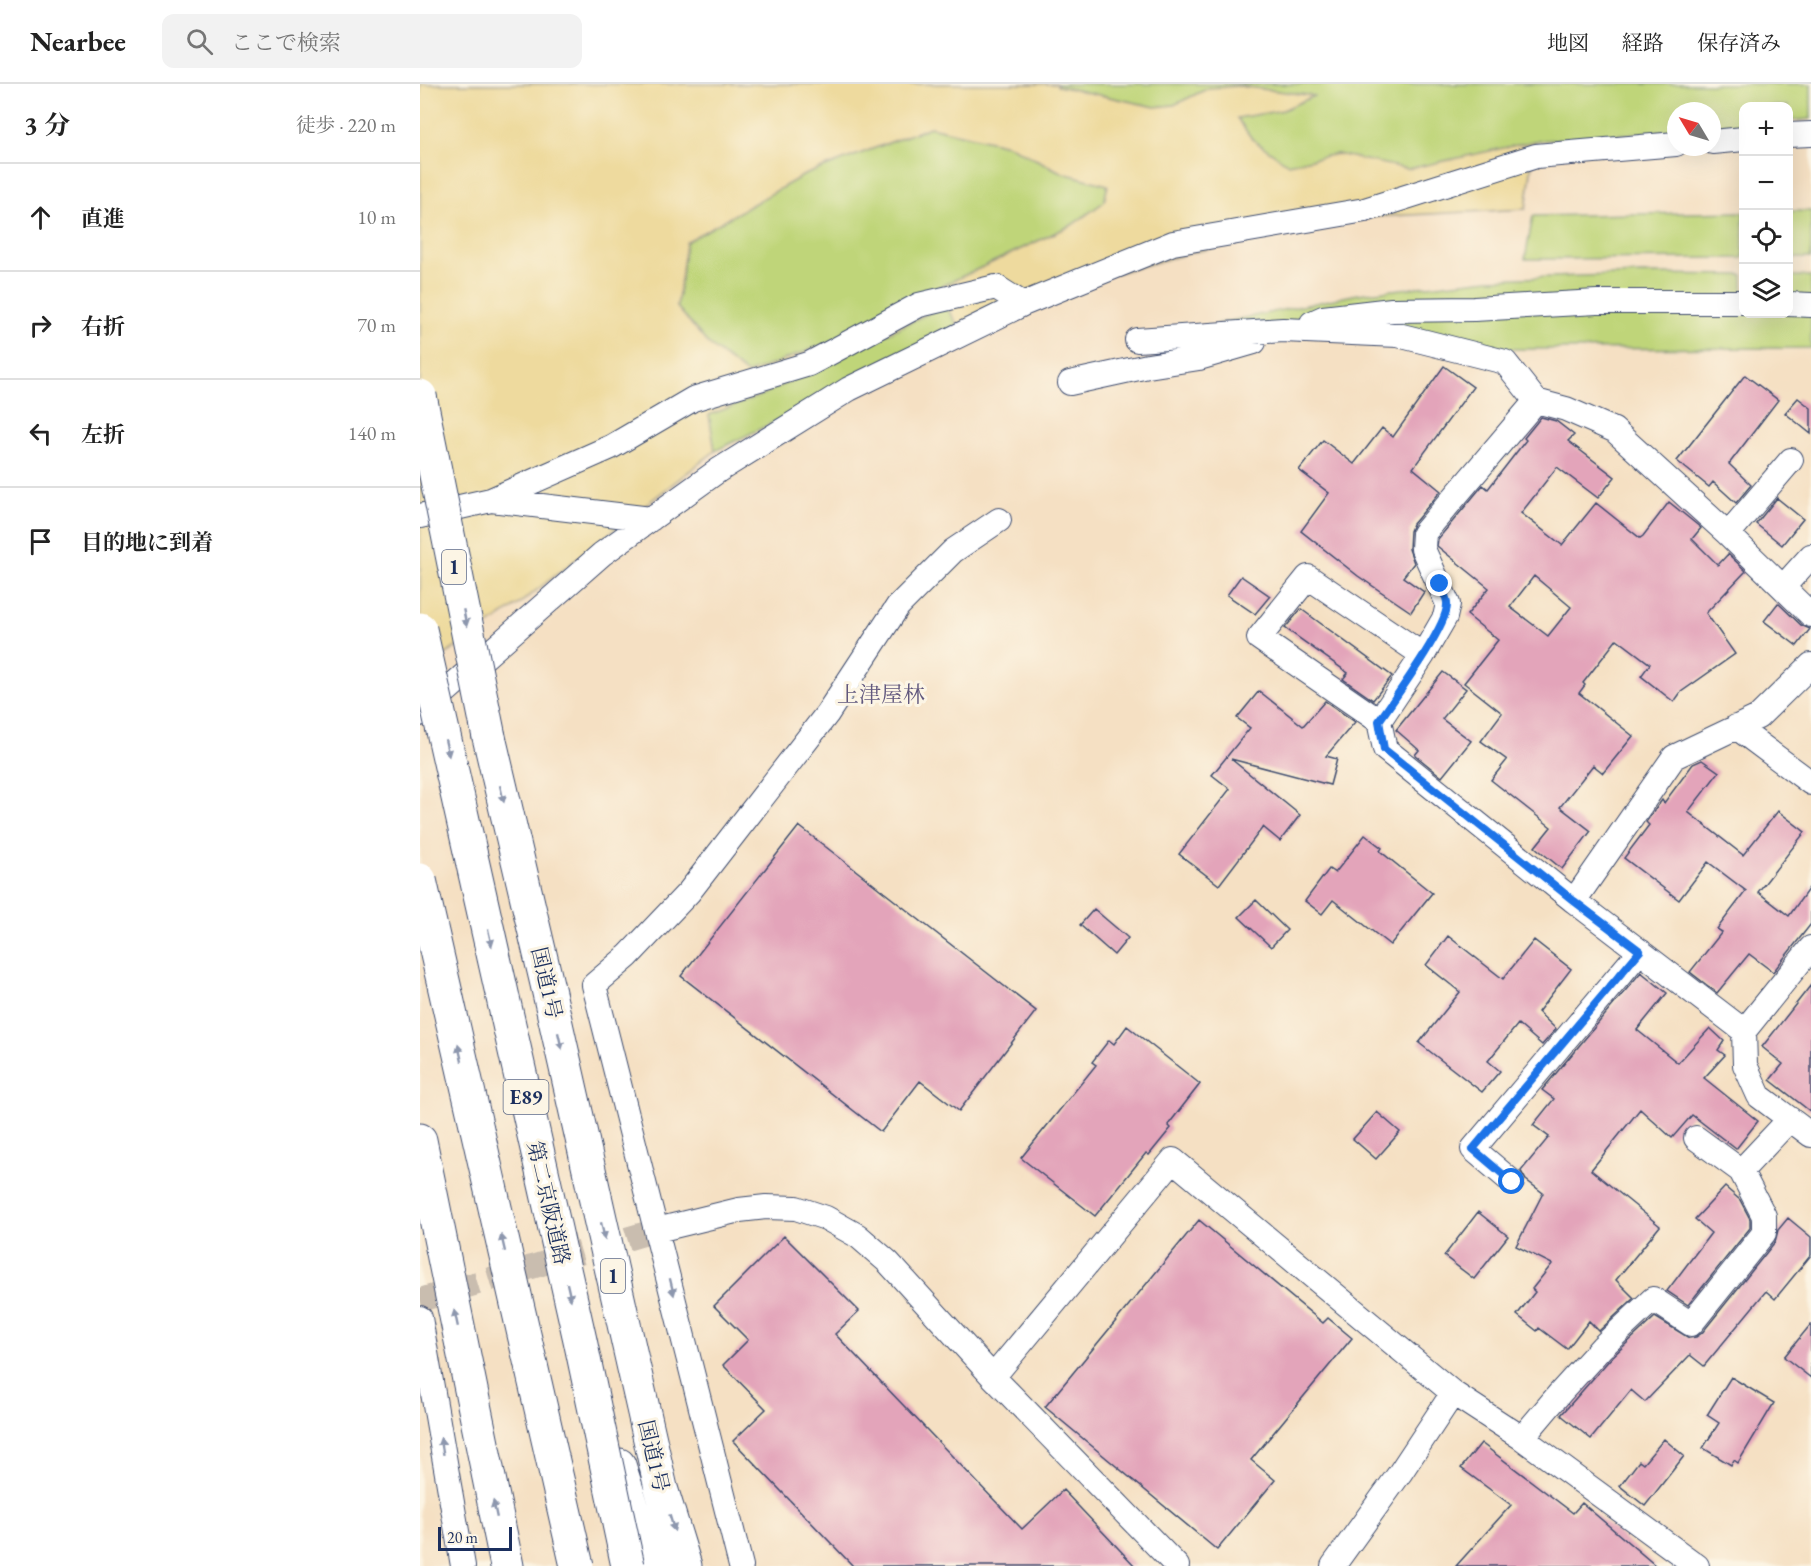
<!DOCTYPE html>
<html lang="ja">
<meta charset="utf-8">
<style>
:root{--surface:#fff;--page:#f2f2f2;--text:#222;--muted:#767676;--line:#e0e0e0}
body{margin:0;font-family:"EB Garamond","Noto Serif JP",serif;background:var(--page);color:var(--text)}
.controls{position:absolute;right:18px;top:18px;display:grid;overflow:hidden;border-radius:12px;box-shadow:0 6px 24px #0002}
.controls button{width:54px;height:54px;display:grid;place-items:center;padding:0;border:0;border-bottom:2px solid var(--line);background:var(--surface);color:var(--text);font:30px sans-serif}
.compass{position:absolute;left:1247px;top:18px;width:54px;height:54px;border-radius:50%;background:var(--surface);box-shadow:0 6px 24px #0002;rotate:308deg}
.scale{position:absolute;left:18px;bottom:15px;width:74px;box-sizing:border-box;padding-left:6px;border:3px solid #1b2f5e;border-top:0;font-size:16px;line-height:21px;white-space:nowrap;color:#1b2f5e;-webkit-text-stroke:4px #fcf5e5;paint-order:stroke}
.stop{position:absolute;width:18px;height:18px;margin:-14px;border:4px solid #1a73e8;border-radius:50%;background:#fff}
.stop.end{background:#1a73e8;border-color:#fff;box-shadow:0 2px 6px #0008}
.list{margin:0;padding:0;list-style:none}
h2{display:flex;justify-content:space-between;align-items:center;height:78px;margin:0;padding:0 24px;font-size:26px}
h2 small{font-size:20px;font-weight:400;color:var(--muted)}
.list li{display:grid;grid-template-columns:39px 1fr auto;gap:18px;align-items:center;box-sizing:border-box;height:108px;padding:0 24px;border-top:2px solid var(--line)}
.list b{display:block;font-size:22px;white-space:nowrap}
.list em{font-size:20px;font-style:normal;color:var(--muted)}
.icon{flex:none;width:33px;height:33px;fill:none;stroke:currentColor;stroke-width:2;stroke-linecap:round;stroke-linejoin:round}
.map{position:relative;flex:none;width:1391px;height:1482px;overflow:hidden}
header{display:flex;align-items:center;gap:36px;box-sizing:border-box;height:84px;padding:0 30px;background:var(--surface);border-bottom:2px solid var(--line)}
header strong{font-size:28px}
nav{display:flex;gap:33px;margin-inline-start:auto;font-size:21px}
.search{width:420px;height:54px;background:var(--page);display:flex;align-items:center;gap:15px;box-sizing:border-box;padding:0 21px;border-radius:12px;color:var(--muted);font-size:22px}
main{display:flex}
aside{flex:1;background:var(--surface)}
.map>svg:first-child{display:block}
</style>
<header>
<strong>Nearbee</strong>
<div class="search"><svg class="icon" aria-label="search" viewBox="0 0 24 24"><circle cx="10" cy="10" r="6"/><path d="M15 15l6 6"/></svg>ここで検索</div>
<nav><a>地図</a><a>経路</a><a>保存済み</a></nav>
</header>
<main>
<aside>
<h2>3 分<small>徒歩 · 220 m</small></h2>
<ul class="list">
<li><svg class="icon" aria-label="ahead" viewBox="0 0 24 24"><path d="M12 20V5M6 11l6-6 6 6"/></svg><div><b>直進</b></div><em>10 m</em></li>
<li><svg class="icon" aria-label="right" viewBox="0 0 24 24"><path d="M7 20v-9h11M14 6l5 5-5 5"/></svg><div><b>右折</b></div><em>70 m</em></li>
<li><svg class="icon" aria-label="left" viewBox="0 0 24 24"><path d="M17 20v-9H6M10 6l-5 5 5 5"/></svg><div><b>左折</b></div><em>140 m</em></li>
<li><svg class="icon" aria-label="arrive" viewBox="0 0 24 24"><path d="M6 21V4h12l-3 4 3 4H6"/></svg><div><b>目的地に到着</b></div></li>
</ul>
</aside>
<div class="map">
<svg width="1391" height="1482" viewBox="0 0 1391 1482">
<rect width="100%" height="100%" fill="#fcf5e5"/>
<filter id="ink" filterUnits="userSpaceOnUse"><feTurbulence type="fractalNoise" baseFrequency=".0167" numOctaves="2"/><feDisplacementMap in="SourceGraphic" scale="12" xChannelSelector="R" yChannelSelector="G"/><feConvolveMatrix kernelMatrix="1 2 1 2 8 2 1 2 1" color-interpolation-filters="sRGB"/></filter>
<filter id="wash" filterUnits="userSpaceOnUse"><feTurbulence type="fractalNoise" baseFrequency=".008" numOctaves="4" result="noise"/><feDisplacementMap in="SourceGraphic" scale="24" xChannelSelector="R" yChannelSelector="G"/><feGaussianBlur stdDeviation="1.35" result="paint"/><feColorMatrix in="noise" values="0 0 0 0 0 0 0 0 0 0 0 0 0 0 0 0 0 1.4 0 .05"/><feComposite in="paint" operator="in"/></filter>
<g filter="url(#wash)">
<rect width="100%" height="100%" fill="#f5e0c3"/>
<path fill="#bfd579" stroke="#6d826c" stroke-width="1.5" d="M637 0H1391V35L1369 37 1368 22H1324L1323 40 1292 43V27H1256V46L1115 57 988 86 917 70 868 80 832 55 817 34 863 26 893 12 819 2 789 4 754 21 735 23 637 2Z
M510 43 588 61 643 89 688 101 684 118 652 141 518 204 459 240 327 290 288 260 257 223 266 158 384 91Z
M1369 127H1391V174H1369Z
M1323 128V174L1105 175 1113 132Z
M1222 190 1323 191 1324 230H1368L1369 192H1391V264L1091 265 979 244 796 240 938 210 1069 195Z
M525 221 538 241 401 315 295 367 289 331 344 310Z"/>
<path fill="#eeda9e" stroke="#84847e" stroke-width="1.5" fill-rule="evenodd" d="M0 0H637V2L735 23 754 21 789 4 819 2 894 12 863 26 817 34 832 55 868 80 917 70 988 85 1115 57 1106 125 950 133 774 168 675 195 538 241 525 221 344 310 289 331 295 367 99 520 0 588ZM510 43 588 61 643 89 688 101 684 118 652 141 518 204 459 240 327 290 288 260 257 223 266 158 384 91Z"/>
<g id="blocks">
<path fill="#e3a4ba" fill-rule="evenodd" d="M1024 282 1053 303 993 384 1021 407 993 440 990 447 989 465 994 479 983 493 1004 508 991 528 938 492 881 447 909 409 879 386 903 356 934 380 962 344 973 353Z
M1325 291 1358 316 1309 380 1331 401 1316 419 1293 398 1289 403 1257 377Z
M1378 314 1391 324V350L1365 329Z
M1121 333 1136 337 1154 351 1148 357 1195 393 1178 414 1137 383 1101 429 1142 461 1176 419 1220 454 1223 452 1249 418 1281 444 1272 455 1298 481 1308 470 1326 487 1286 529 1315 570 1261 608 1254 618 1221 592 1230 580 1197 555 1163 599 1165 601 1159 609 1213 652 1183 689 1173 681 1140 723 1171 747 1142 785 1115 763 1131 743 1071 696 1087 676 1061 657 1082 629 1044 599 1078 556 1047 531 1069 504 1017 462 1018 455 1063 401 1068 405 1106 356 1104 354ZM1114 492 1151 523 1128 552 1090 523Z
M1357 414 1383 435 1362 461 1336 440Z
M821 492 850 512 835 530 807 511Z
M1358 519 1381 541 1390 545 1377 562 1344 537Z
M881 525 972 592 953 616 923 595 928 589 865 544Z
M1023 588 1046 605 1022 635 1051 657 1022 693 995 671 999 666 976 646Z
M839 607 883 642 905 617 935 638 906 672 917 675 910 701 811 675 880 731 860 757 843 743 799 801 759 770 810 705 792 691 830 644 817 634Z
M1282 676 1299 688 1268 728 1323 771 1358 727 1385 748 1338 808 1369 832 1391 801V840L1353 888 1329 870 1297 909 1270 888 1302 848 1297 845 1326 807 1288 778 1259 816 1204 774 1229 741 1226 738 1242 716 1244 719 1273 680Z
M379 742 616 927 539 1027 500 997 461 1048 261 892Z
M945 751 962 764 960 767 1012 809 970 861 913 816 902 830 885 817 909 785 915 789Z
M836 816 867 846 851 863 819 833Z
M674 825 708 854 694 871 660 841Z
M1028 852 1083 895 1114 856 1151 885 1118 928 1136 945 1122 961 1098 940 1068 977 1080 987 1062 1008 999 959 1040 908 1006 881Z
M1221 888 1247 909 1217 946 1258 979 1290 944 1304 957 1298 966 1305 971 1284 994 1338 1037 1316 1065 1272 1031 1252 1054 1220 1025 1171 1086 1240 1142 1196 1196 1214 1214 1179 1247 1169 1237 1147 1265 1119 1244 1117 1247 1097 1231 1115 1208 1112 1205 1132 1180 1096 1162 1123 1109 1106 1096 1101 1087 1129 1053 1113 1041 1134 1015 1122 1006Z
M1391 901V1028L1350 996 1363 980 1342 963Z
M707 942 780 1000 748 1041 751 1044 729 1071 726 1069 675 1132 601 1074 676 981 672 978 689 956 694 960Z
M957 1028 980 1048 956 1075 933 1055Z
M1305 1103 1320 1116 1330 1135V1144L1268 1221 1247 1207 1291 1149 1275 1135Z
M1058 1128 1088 1152 1054 1195 1024 1172Z
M1368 1134 1391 1153V1171L1355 1215 1346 1207 1284 1282 1270 1271 1225 1318 1211 1306 1171 1355 1141 1331 1192 1273 1235 1233 1269 1254 1276 1253 1282 1249 1355 1158 1358 1146Z
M779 1136 903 1239 908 1234 932 1254 831 1376 855 1396 797 1466 625 1323Z
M364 1152 439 1227 415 1250 602 1445 643 1406 715 1482H433L313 1357 346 1325 303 1281 328 1256 294 1222Z
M1391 1240V1294L1364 1273Z
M1311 1293 1354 1319 1318 1379 1314 1376 1311 1381 1283 1364 1299 1339 1287 1331Z
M1244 1355 1264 1372 1225 1422 1200 1402 1219 1377 1223 1380Z
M1061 1359 1153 1429 1162 1419 1236 1482H1036L1091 1421 1041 1384Z"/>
</g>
</g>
<g filter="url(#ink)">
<use href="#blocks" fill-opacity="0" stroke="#3c4a6d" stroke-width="1.5"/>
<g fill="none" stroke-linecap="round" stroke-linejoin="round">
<path stroke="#c9bdaf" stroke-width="24" stroke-dasharray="24 12" stroke-linecap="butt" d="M0 1216 237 1146"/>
<g stroke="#3c4a6d" stroke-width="26">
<path id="minor" d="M1368 51 1391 50
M1292 58 1324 55
M1368 220 1391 221
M892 239 903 234 972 226 1054 225 1177 218H1324
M717 256 863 246 978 251 1085 278 1116 317 1146 325 1194 346 1308 450 1391 531
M650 299 728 282 779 274 834 258
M1116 317 1004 449 1003 465 1028 520 1025 533 1003 571 959 637 965 665 1154 817 1324 947
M71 416 191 363 273 315 389 280 499 221 576 203 603 220
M0 432 71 416 231 435
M1308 450 1371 376
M1363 503 1391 472
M0 630 182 470 299 386 429 305 603 220 753 159 945 126 1116 72 1256 60
M959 637 839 554 888 493 1003 571
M1316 643 1391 699
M1154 817 1254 673 1338 633 1391 581
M1391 864 1324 947 1325 981 1339 1012 1391 1051
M1276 1054 1321 1087
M1092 1098 1053 1065 1220 867
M237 1146 319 1126 346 1123 376 1124 406 1134 438 1152 468 1178 573 1293 757 1482
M0 1234 43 1482
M573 1293 753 1076 1033 1309 1102 1354 1277 1482
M1102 1354 1140 1309 1182 1263 1233 1215 1271 1240 1344 1149V1132L1321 1087 1370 1035
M321 1482 174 901 208 872 269 808 407 630 478 522 533 467 579 436
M913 1482 980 1389 1033 1309"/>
</g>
<g stroke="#3c4a6d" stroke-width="35">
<path id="highway" d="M69 653 127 900 241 1404 265 1482
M0 1056 87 1482
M199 1381 231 1482"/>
</g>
<use href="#minor" stroke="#fff" stroke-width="24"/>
<use href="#highway" stroke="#fff" stroke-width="33"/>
<g stroke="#3c4a6d" stroke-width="35" stroke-linecap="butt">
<path id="highway-bridge" d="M0 312 69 653
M0 545 160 1256 208 1482
M0 796 157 1482"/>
</g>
<use href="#highway-bridge" stroke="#fff" stroke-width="33"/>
</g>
<defs><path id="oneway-solid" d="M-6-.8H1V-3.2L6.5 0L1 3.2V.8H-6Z" transform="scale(1.5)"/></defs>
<g fill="#8d97ae">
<use href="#oneway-solid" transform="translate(45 534) rotate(79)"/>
<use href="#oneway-solid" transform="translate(27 664) rotate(77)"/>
<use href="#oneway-solid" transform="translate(82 710) rotate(77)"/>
<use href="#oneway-solid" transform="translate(70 854) rotate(77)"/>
<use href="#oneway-solid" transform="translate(140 957) rotate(77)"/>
<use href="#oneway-solid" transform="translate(40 969) rotate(-103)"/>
<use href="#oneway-solid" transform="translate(183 1147) rotate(77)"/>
<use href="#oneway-solid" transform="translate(83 1159) rotate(-103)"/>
<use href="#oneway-solid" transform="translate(252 1203) rotate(76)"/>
<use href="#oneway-solid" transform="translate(149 1208) rotate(77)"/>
<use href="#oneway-solid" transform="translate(36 1234) rotate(-102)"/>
<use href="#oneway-solid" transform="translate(22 1362) rotate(-100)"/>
<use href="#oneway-solid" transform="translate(75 1425) rotate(-102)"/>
<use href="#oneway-solid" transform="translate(252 1439) rotate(73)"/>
</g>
</g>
<g fill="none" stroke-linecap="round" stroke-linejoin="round" filter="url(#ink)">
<path stroke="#1a73e8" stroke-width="8" d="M1020 500C1022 506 1028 515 1027 521 1027 543 974 615 959 637L964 665 1154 817 1220 867 1053 1065 1092 1098"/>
</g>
<g text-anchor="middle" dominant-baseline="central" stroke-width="6" stroke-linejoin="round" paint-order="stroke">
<g fill="#fcf5e5" stroke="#5e6a86" stroke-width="1.5">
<rect x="22" y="466" width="24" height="34" rx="4.5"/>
<rect x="83.5" y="996" width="45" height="34" rx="4.5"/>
<rect x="181" y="1175" width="24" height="34" rx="4.5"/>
</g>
<g font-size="20" font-weight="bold" fill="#1b2f5e">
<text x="34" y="483">1</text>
<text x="106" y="1013">E89</text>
<text x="193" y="1192">1</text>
</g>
<g font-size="21" fill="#1b2f5e" stroke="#fcf5e5">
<text transform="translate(127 899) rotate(77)">国道1号</text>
<text transform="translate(129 1119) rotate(77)">第二京阪道路</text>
<text transform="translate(234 1372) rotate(77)">国道1号</text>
</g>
<g font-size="22" fill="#61587e" stroke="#fcf5e5">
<text x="461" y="610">上津屋林</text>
</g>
</g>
</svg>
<div class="controls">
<button>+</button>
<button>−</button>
<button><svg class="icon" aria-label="locate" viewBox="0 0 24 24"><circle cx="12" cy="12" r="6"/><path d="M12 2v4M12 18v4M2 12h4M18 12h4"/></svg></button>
<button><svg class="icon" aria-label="layers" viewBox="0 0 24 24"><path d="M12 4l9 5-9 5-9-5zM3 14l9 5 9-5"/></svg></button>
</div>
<svg class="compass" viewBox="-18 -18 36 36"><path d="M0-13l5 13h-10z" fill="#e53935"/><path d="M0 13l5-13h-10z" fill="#767676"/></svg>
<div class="scale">20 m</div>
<div class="stop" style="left:1092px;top:1098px"></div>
<div class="stop end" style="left:1020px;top:500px"></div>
</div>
</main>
